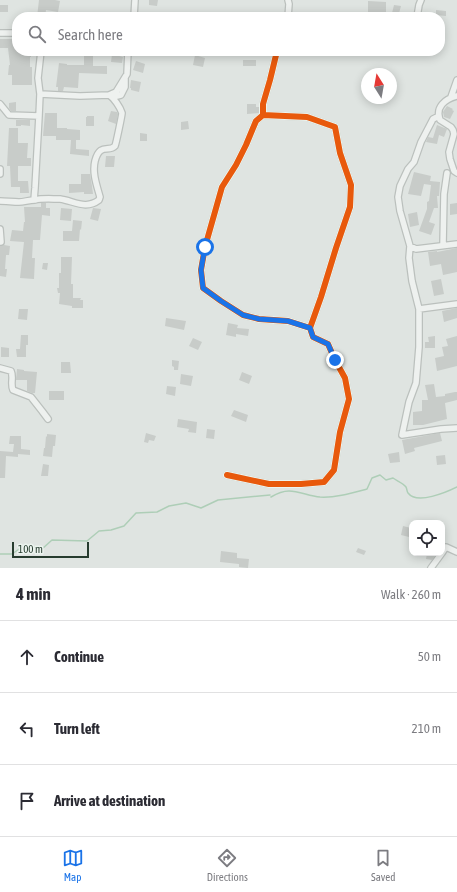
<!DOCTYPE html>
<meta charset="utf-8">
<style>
:root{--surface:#fff;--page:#f2f2f3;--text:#2b2b33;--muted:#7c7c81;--line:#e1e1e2;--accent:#1a73e8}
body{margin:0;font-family:"Asap Condensed",sans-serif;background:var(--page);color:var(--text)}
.controls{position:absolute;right:12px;bottom:12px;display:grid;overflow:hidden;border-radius:8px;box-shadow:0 2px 10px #0003}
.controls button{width:36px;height:36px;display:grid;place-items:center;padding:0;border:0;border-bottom:1px solid var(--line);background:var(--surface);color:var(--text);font:20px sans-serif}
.compass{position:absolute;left:361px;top:68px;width:36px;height:36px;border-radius:50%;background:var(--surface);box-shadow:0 2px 10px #0003;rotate:349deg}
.scale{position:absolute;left:12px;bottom:10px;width:77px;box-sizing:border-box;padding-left:4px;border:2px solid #273c2f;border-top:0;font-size:11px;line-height:14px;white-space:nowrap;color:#273c2f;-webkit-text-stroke:3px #ecf4ef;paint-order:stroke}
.stop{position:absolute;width:12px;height:12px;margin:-9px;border:3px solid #1a73e8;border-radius:50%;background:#fff}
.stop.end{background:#1a73e8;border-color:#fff;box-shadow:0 1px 4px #0008}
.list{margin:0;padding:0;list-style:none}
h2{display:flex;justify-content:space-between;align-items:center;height:52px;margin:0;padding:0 16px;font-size:17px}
h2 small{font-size:13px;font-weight:400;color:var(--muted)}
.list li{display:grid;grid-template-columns:26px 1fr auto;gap:12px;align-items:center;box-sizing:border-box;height:72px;padding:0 16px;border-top:1px solid var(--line)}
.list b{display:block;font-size:15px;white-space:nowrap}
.list em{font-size:13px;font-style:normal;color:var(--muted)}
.icon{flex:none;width:22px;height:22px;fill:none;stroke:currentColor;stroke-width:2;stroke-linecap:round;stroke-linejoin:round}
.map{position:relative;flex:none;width:457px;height:568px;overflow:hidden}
.search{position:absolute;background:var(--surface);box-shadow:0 2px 10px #0003;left:12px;right:12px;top:12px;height:44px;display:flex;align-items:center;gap:10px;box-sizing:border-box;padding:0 14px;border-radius:16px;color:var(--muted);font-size:15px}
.sheet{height:268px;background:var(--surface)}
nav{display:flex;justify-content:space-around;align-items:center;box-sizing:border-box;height:56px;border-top:1px solid var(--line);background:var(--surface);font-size:11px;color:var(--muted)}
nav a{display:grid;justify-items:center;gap:2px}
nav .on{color:var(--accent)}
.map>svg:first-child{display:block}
</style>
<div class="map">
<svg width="457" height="568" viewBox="0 0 457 568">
<rect width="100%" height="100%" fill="#dfe4e1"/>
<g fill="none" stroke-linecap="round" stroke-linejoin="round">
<path stroke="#aeceb7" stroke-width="1.5" d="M271 497C276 494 282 491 289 491 299 491 309 496 320 497 335 498 352 493 367 489L372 478 380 475 386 480 393 478C397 481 403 483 406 487 407 489 407 492 408 493 417 505 447 492 457 487
M0 554H12L25 545 42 549 52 540 87 541 99 531 111 530 124 526 136 513 157 512 169 506 186 503 201 508 218 500 270 495"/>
</g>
<path fill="#c8ccc9" d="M39 0H55L60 1 58 12 46 10 45 17H37Z
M149 0H158L157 6 149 5Z
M368 1 386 2V17H368Z
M0 5H8V12H0Z
M394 5 401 6 398 17H391Z
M436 10 446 11V16L436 15Z
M78 12 87 13 86 17H77Z
M105 12 115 14V17H101L102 13H105Z
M0 39H17V51H31V57H30V67H32V85H12V75H8L9 65H10L8 48H0Z
M84 51H93V66H107V74L79 73 78 88 64 87 63 91H58V87H56L59 63 67 64V65H84Z
M132 51H151L150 56 132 54Z
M112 54 123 57 122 63 111 62Z
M195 55 205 58 203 67 193 65Z
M243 60H256V66H243Z
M136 61 145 64 143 73 133 70Z
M131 80 141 82 139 92 131 90V88H130Z
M16 102V111H11L9 108V103Z
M247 104H256V107H259V113L247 114Z
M447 106 453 109 452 110 454 111 450 119 444 117 443 112Z
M111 111 117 112 118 114 116 124 108 121Z
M45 113H57V128H67V129L80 130V140H76V149L89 150V156L70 154 71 140H56V136H43Z
M87 116H94V126H86V117H87Z
M16 120H30V126L21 125V126H16Z
M188 121 189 129 181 130V122Z
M437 125 447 129 444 137 439 135 437 144 426 142 428 137 433 138Z
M9 128H18V143H28L27 158H31V166H18V181H28L29 193H20V187H11L10 166H7Z
M140 133 147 134V141H140Z
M106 156H115L114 167H105Z
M414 172 431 176 430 181 440 182 439 196H437L438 208H434L429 222 435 224 431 235 419 231 427 209V202L429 201 431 185 424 184 421 196 408 194Z
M81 174H90L92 186 93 194H84V192L69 193V184H81Z
M41 203H46V208H50V216L42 215 40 240H33L32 258H35L34 279 20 278 24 242 10 241 12 230 23 231 24 222H25L24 207H41Z
M457 203V214L450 215V204Z
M61 208 72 209 71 221 60 220Z
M93 208 101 209 98 221 90 219Z
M417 212 419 225 410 227 408 214Z
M73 220 82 221 81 230 80 229 79 241H63V231H72Z
M4 245 10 246 9 255H6L5 269H7L6 277 0 276V246Z
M457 248V272L443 275 441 264 430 266 428 252 437 251V252Z
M61 257H72L71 284H73V298H81L80 300H83V308H72V306L59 304 60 293H58L57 288H59V273H61Z
M43 263H48L47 270 42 269Z
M441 279 444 294 434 296 431 281Z
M457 308V318L444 322 442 311Z
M19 309H28L27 320 18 319Z
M166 318 186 321 184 330 165 326Z
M228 323 238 325 237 328 249 329 248 336 236 334V337L226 335Z
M21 335H28V345H26V357H17L16 349H20Z
M435 336V348H425V342H429L428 337Z
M457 336V366L437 371 435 358 444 356 442 347 448 346 446 339Z
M193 338 202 342 198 350 189 346Z
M1 347 9 348V357H1Z
M172 360 179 361 178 370H174V367L172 366Z
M61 362H70L71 373H61Z
M17 369 24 370V371L37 372 35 393H32L27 391V380H16Z
M242 372 252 376 249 384 239 380Z
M181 374 193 376 191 386 180 384Z
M434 384 436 397 445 396V394L455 392H457V400L445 403 447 419 423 425H413V412L422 411V400H428L425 385Z
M167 386 176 387 175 396 166 394Z
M49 391H64V400H49Z
M234 410 248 415 246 422 231 416Z
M178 419 197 422 196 433 188 432 189 429 177 427Z
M207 429 215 430 214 439 206 438Z
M146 433 156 436 154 441 149 440 148 443 144 442Z
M440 433 442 441 414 448 415 451 405 454 402 440Z
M47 434 56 435 55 446H53L52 457 43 456 44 448H45L46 436 47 437Z
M10 436H21V449L30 450V455L18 454V457L6 456 5 478H0V451L13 452 14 444H9Z
M399 452 400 462 390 463 388 454Z
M445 455 446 464 437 465 436 456Z
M43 464 49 465 48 476H41Z
M403 526 411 528 409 537 401 535Z
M358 548 366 551 364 555 356 552Z
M221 551 237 553V558L249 559 248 568 239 567V564L220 562Z
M427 553H435V556L432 560 426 559Z"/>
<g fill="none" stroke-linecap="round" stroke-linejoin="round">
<g stroke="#bbc0bd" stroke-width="8">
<path id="street" d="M288 0 289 4 288 17
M134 17 135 0
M417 17 419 5 421 0
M0 33H17
M277 51 270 80 263 104V115L256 121 246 145 236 165 222 187 205 247 201 270 203 288 221 301 243 315 259 319 288 321 310 328
M40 94 38 78 41 51
M457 96C445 99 435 107 440 120L451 127 453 130 454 134 449 152 450 159 454 171 457 173
M113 97 121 95 125 87V78
M451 97 457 80
M0 104 9 115 39 116 40 94 80 96 109 95
M439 116 433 119 421 142 414 162 408 169 400 186 398 197 400 211 410 246 416 249 457 244
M0 169V174
M34 200 35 188 39 116
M0 201C6 201 13 202 19 202 24 202 29 200 35 200 42 198 52 199 60 199 74 201 86 210 99 200L100 197C97 186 92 173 95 161 100 142 109 153 115 146 116 144 122 115 122 113 120 107 114 98 109 95L116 92 127 74 128 51
M0 229 1 242
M443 245 444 194 447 173
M410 246 409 258 412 281 419 309V347L416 383 409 402 402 435 441 429 457 428
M419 309 457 304
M0 368 11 371C14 377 10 384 13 390L31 397 42 411 48 419
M227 475 269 484H301L324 482 334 470 340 432 349 399 345 378 335 360 328 344 313 337 310 328 321 297 336 248 350 207 351 185 340 153 335 127 307 117 263 115
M442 553 446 547 457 552
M431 568 442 553"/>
</g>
<use href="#street" stroke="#eef1ef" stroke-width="5.5"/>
<g stroke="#ecf4ef" stroke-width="8">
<path id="cycleway" d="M277 51 270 80 263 104V115L256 121 246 145 236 165 222 187 205 247 201 270 203 288 221 301 243 315 259 319 288 321 310 328
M227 475 269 484H301L324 482 334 470 340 432 349 399 345 378 335 360 328 344 313 337 310 328 321 297 336 248 350 207 351 185 340 153 335 127 307 117 263 115"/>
</g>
<use href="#cycleway" stroke="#e8590c" stroke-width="6"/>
</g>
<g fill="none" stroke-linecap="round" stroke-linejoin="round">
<path stroke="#1a73e8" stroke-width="5" d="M205 247 201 270 203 288 221 301 243 315 259 319 288 321 310 328 313 337 328 344 335 360"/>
</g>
</svg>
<div class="controls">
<button><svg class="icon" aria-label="locate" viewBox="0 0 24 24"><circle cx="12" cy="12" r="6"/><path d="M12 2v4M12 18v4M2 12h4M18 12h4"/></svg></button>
</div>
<svg class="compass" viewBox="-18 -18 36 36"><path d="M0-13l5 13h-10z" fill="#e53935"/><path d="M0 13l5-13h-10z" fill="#7c7c81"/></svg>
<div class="scale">100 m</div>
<div class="stop" style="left:205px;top:247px"></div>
<div class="stop end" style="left:335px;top:360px"></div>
<div class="search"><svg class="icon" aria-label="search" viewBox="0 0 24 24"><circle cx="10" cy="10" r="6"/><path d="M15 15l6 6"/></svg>Search here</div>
</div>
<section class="sheet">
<h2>4 min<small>Walk · 260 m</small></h2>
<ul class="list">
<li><svg class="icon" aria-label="ahead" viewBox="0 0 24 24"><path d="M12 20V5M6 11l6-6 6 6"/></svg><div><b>Continue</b></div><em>50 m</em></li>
<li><svg class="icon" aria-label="left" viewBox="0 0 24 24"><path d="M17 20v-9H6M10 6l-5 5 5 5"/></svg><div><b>Turn left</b></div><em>210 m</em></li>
<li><svg class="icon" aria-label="arrive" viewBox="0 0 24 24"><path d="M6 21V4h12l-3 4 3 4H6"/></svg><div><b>Arrive at destination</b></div></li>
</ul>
</section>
<nav>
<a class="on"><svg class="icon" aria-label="map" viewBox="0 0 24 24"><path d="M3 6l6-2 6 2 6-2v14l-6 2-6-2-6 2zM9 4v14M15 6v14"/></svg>Map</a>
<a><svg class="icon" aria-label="directions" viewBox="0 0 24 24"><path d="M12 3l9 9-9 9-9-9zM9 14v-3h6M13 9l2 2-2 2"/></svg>Directions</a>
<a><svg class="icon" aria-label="saved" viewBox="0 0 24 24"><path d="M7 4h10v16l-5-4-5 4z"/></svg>Saved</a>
</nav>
